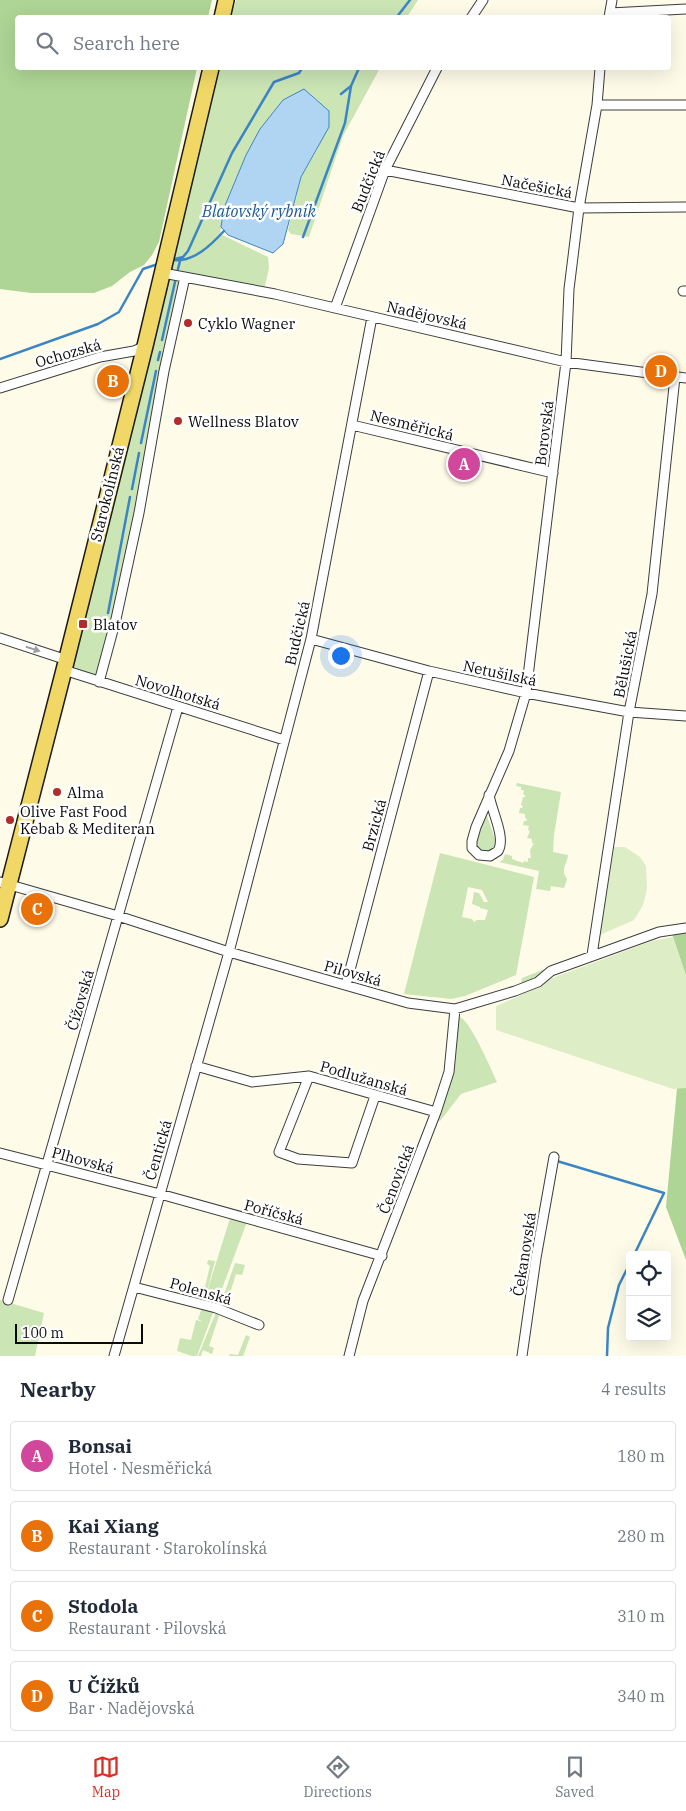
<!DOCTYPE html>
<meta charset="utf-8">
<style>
:root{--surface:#fff;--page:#f6f6f7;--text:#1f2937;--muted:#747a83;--line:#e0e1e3;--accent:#d93025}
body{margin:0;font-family:"IBM Plex Serif",serif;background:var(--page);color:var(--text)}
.controls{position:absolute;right:15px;bottom:15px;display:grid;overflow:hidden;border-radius:5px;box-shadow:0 5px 20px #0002}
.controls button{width:45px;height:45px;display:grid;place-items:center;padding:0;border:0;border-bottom:1px solid var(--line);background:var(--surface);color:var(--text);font:25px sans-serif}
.scale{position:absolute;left:15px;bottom:12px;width:128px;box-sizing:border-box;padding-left:5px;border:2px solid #0a0a0a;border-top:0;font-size:14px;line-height:18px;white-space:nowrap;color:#0a0a0a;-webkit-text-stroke:4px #fff;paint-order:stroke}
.you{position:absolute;left:340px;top:655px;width:18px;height:18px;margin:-12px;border:4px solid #fff;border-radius:50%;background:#1a73e8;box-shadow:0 0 0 8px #1a73e833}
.badge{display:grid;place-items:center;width:32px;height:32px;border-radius:50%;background:var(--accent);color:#fff;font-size:16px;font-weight:700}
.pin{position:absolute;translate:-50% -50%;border:2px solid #fff;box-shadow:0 1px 5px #0006}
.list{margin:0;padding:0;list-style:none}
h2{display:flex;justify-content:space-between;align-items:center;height:65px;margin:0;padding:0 20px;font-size:21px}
h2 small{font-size:16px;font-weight:400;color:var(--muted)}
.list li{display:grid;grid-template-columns:32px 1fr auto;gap:15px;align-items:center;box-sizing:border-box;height:70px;margin:0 10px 10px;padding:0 10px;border:1px solid var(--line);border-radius:5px}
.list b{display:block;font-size:19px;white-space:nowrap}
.list p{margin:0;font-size:16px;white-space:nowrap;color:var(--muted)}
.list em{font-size:16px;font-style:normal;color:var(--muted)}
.icon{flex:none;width:28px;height:28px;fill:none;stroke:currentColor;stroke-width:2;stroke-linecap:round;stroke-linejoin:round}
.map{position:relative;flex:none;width:686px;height:1356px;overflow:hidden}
.search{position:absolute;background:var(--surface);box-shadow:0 5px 20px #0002;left:15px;right:15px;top:15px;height:55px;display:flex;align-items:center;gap:12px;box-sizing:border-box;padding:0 18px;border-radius:5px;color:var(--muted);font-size:19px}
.sheet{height:385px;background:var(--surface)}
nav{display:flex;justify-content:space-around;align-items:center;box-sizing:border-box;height:70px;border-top:1px solid var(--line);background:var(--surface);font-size:14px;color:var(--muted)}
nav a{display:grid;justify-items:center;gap:2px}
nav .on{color:var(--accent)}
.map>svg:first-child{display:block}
</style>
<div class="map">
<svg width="686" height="1356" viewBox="0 0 686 1356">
<rect width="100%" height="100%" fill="#fefbe9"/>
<path fill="#cbe5b5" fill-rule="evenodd" d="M236 0H418L407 17H231Z
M219 68H380L343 136 309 237 291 234 288 230 301 177 317 150 329 111 304 89 260 129 246 155 224 208 220 234 268 257 269 268 264 290 169 270Z
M163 273 185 277 99 682 64 670Z
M517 783 561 792 554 835 553 852 568 855C567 865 560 869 567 879L564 888 551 886 550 891 536 889 539 871 499 862 503 860 505 854 512 856V859L523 863 524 861 528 862V858H531L530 850 534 843H532V839L527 838 530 831 528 830 529 826 523 825 524 821H526L527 819 525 818V814L519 813 520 808H522L523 806 521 805 523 797H525V795L523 794 524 790H521V787L516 786Z
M486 813 496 842 493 850 487 853 478 850 475 841Z
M440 853 534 877 516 975 465 996 451 999 404 994ZM468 887 482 890 488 902H484L479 893 474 892 472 904 480 907V908L488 910 485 920H477L474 922 472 919 462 917Z
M545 969 533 980 521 984 522 978Z
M460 1017C471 1022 491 1069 497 1082L461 1094 440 1121 437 1120 458 1018Z
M231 1215 248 1219 197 1356H192L177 1351 180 1338 191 1340 196 1320 203 1322 198 1319 205 1299 199 1296 202 1286 205 1287 210 1266 207 1264 208 1260 215 1261 206 1295Z
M235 1263 245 1265 242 1275 236 1274 226 1305 221 1303Z
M0 1300 44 1313 35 1356H0Z
M217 1310 223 1315 217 1314 219 1316 209 1346 214 1348 212 1354 203 1350 201 1356H198Z
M246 1335 250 1337 243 1356H229L230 1354 238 1355Z"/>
<path fill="#aed595" d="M0 0H212L208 17 18 18V68H197L159 242 152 255 144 265 130 272 112 286 94 293H31L0 289Z
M686 933V976L672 934Z
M677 1088H686V1260L666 1207Z"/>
<path fill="#ddedc6" d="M614 847H625L640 857 646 866 647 889 643 905 634 920 600 935Z
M673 937 686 976V1088L673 1089 496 1030V1006L544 985 547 980 652 941Z"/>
<path fill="#b0d5f2" stroke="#3c85c5" d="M304 89 329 111V127L301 177 283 244 273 253 228 235 221 227 224 208 246 155 260 129 283 100Z"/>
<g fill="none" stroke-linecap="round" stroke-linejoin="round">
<path stroke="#3c85c5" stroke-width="2.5" d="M396 18 410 0
M341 94 351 86
M303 237 345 123 351 86 359 68
M171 260 183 257 188 251 232 153 274 82 299 73 302 68
M174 260C194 262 211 245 224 231
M178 269 180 261
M162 340 175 282
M0 359 98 324 119 312 143 269 158 264
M158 360 160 352
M141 443 156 371
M132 489 139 453
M108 613 130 497
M557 1161 664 1193 634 1255
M607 1356 608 1328 619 1285 630 1263"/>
<g stroke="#3d3d3d" stroke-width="11">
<path id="minor" d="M610 13 686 9
M609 17 612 0
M471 18 483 0
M597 105H686
M385 170 579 208 686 207
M163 273 275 294 566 362 686 378
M683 291H686
M335 308 385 170 437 68
M0 388 100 357 134 351 145 346
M352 425 553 473
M0 638 67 660
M311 639 429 671 526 693 629 712 686 716
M64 670 284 740
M99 682 116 619 139 513 164 371 185 277
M489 795C492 812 506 838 498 851L490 856 479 855 472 848V841L476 827 509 751 526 693 566 362 569 289 579 208 597 105 600 68
M0 882 118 916 229 952 408 1003 455 1009 515 991 538 982 551 971 659 932 686 928
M592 955 629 712 652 594 675 377
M346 985 429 671
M196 1066 252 1082 309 1076 436 1112
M309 1076 279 1152 298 1159 352 1163 375 1096
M0 1153 160 1194 382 1256
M134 1287 216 1308 259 1325
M8 1300 178 707
M114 1356 229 952 311 639 372 317
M349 1356 363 1301 436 1112 449 1072 455 1009
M522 1356 536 1258 554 1157"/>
</g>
<g stroke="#1b1b1b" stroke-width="18">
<path id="primary" d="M222 18 226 0
M0 919 64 670 145 346 211 68"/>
</g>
<use href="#minor" stroke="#fff" stroke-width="9"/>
<use href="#primary" stroke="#f1d866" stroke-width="15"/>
</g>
<defs><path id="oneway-solid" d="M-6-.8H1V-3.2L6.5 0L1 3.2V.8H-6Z" transform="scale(1.25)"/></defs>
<use fill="#9d9d9d" href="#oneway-solid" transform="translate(33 649) rotate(18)"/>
<g fill="#b12d2b" stroke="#fff" stroke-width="2">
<circle cx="188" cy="323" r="5"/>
<circle cx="178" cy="421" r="5"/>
<rect x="78" y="619" width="10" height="10" rx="2.5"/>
<circle cx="57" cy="792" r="5"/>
<circle cx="10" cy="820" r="5"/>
</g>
<g text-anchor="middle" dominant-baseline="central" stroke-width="5" stroke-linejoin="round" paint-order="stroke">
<g font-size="15" fill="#0a0a0a" stroke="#fff">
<text transform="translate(368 181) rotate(-68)">Budčická</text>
<text transform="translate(537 186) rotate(11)">Načešická</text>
<text transform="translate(427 315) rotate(13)">Nadějovská</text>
<text transform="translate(68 353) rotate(-16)">Ochozská</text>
<text transform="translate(412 425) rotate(14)">Nesměřická</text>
<text transform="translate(544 433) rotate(-83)">Borovská</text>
<text transform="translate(107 494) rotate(-76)">Starokolínská</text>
<text transform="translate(297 633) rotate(-77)">Budčická</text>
<text transform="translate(625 664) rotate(-79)">Bělušická</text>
<text transform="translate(500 673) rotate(12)">Netušilská</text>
<text transform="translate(178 692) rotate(17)">Novolhotská</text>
<text transform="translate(374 825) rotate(-75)">Brzická</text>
<text transform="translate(353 973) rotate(16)">Pilovská</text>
<text transform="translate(80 1000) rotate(-74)">Čížovská</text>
<text transform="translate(364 1078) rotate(16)">Podlužanská</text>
<text transform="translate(158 1150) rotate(-74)">Čentická</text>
<text transform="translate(83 1160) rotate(15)">Plhovská</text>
<text transform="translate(396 1179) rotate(-69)">Čenovická</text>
<text transform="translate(274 1212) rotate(15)">Poříčská</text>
<text transform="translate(524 1254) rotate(-81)">Čekanovská</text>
<text transform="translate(201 1291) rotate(16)">Polenská</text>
</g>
<g font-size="15" fill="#0a0a0a" stroke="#fff" text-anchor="start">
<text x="198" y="323">Cyklo Wagner</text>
<text x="188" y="421">Wellness Blatov</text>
<text x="93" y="624">Blatov</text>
<text x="67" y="792">Alma</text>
<text x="20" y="811">Olive Fast Food<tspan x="20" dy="17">Kebab &amp; Mediteran</tspan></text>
</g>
<g font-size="16" font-style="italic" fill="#1c5893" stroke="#fff">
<text x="259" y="211">Blatovský rybník</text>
</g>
</g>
</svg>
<div class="controls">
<button><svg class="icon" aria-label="locate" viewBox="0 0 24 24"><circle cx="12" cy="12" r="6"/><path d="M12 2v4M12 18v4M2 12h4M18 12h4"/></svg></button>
<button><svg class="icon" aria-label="layers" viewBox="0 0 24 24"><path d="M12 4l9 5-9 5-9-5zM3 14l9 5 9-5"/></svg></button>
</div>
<div class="scale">100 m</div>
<div class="you"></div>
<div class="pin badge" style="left:464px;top:464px;background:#d1479c">A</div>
<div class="pin badge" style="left:113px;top:381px;background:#e8710a">B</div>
<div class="pin badge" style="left:37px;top:909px;background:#e8710a">C</div>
<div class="pin badge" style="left:661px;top:371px;background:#e8710a">D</div>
<div class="search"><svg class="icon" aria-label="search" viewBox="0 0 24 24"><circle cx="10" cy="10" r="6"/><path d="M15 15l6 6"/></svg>Search here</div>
</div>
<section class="sheet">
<h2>Nearby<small>4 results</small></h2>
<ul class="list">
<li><span class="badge" style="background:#d1479c">A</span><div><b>Bonsai</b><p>Hotel · Nesměřická</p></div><em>180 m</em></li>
<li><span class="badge" style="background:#e8710a">B</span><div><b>Kai Xiang</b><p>Restaurant · Starokolínská</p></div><em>280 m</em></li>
<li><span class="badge" style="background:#e8710a">C</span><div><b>Stodola</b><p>Restaurant · Pilovská</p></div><em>310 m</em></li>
<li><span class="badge" style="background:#e8710a">D</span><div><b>U Čížků</b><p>Bar · Nadějovská</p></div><em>340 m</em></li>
</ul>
</section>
<nav>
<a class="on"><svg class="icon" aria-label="map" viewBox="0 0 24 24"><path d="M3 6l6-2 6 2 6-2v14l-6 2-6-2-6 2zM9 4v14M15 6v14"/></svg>Map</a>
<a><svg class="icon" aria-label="directions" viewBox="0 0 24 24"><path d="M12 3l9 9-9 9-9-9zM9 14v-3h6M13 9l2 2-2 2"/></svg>Directions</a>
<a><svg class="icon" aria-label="saved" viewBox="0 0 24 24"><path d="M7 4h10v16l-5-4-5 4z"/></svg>Saved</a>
</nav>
